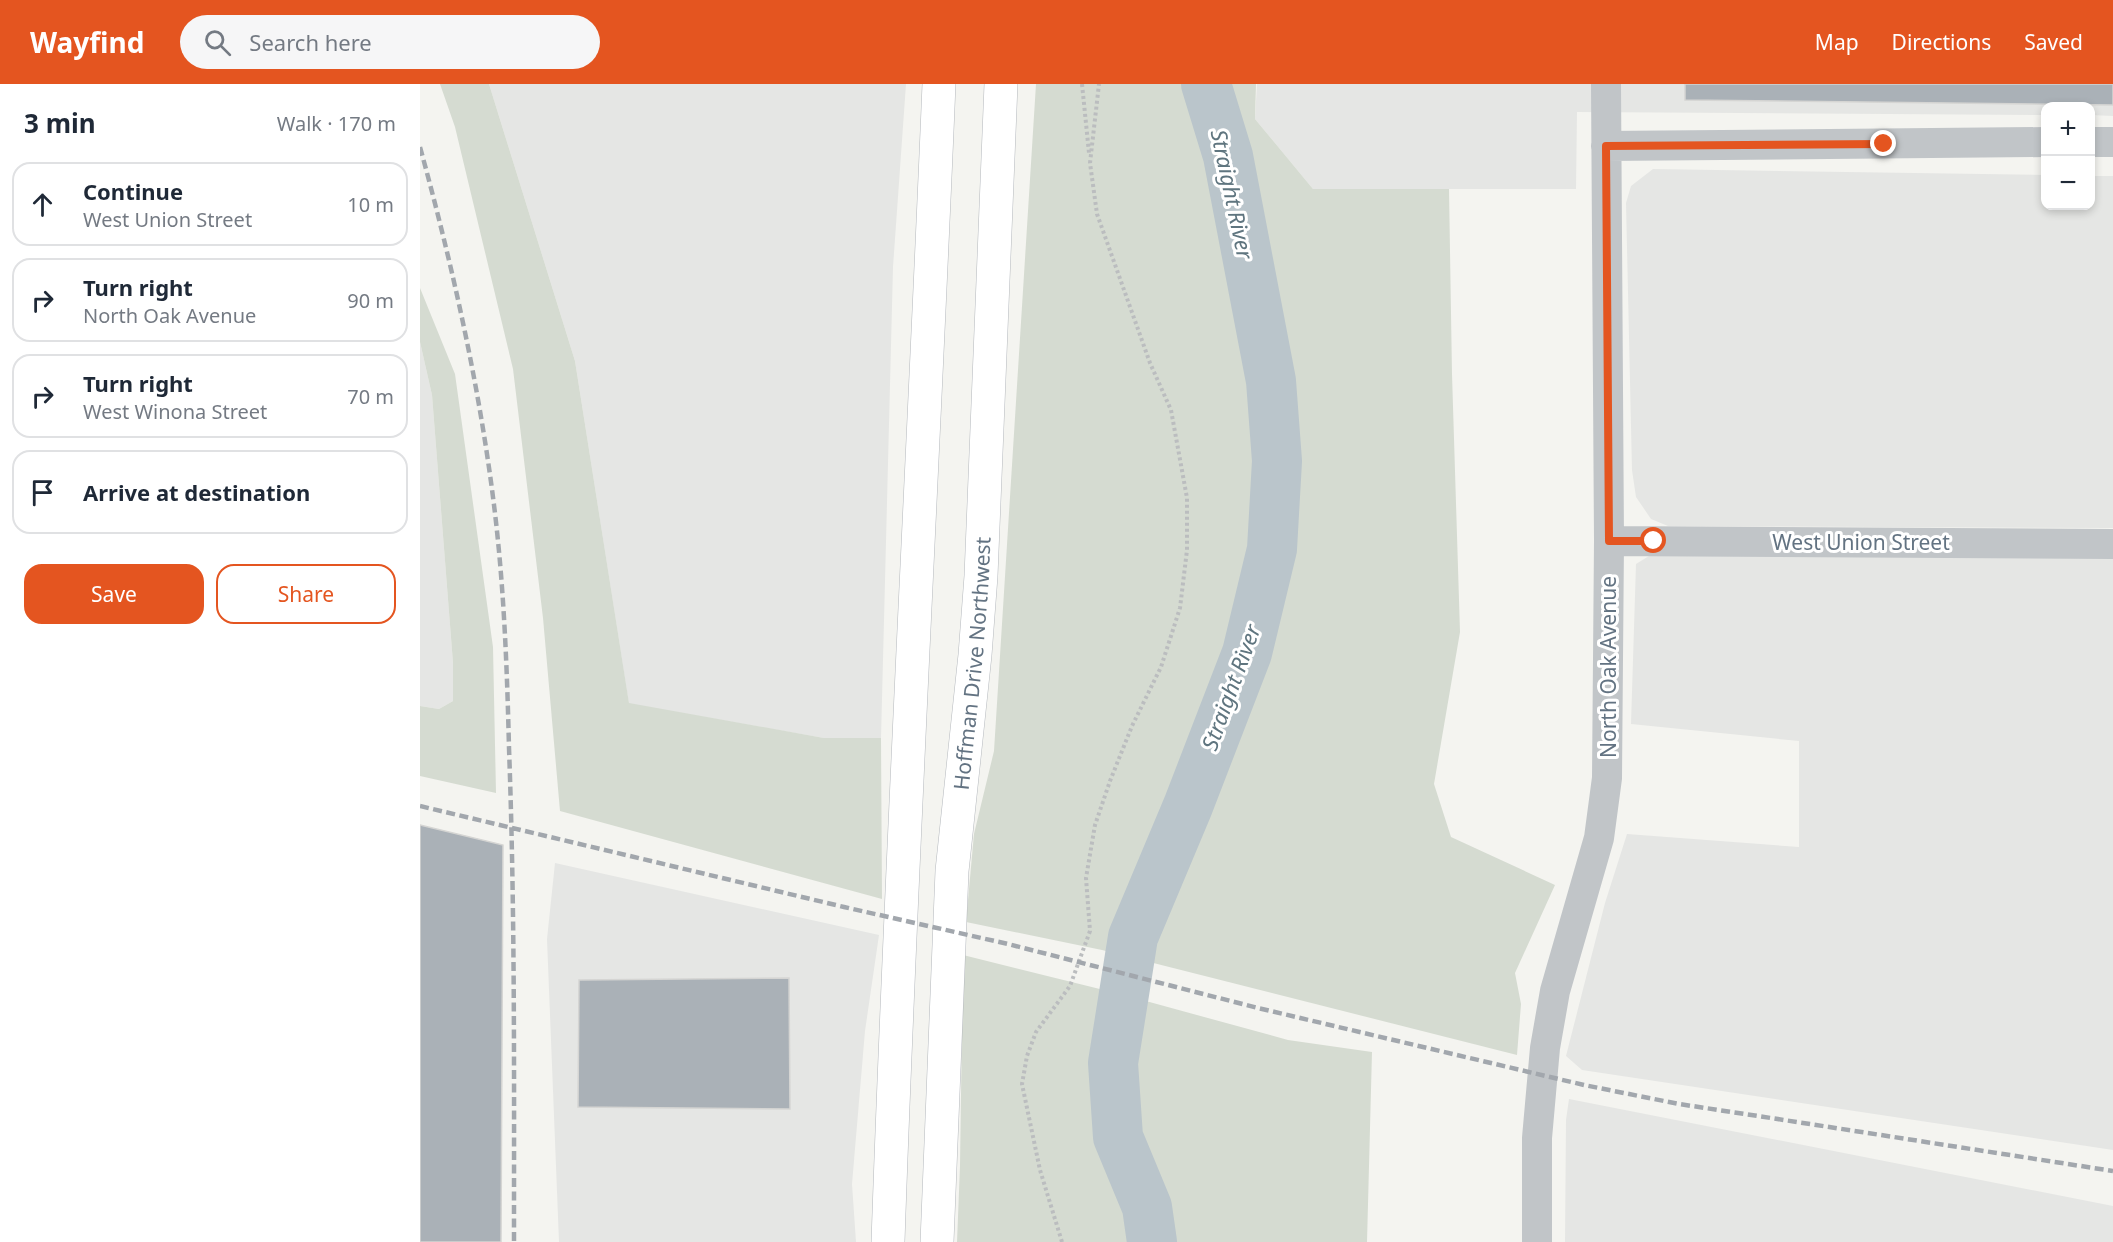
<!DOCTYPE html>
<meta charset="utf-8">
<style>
:root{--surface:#fff;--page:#f6f6f7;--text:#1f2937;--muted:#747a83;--line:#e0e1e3;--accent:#e45520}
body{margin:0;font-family:"Noto Sans",sans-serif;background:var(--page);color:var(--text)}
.controls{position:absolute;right:18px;top:18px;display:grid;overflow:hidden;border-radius:12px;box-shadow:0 3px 9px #0003}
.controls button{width:54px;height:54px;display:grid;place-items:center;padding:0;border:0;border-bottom:2px solid var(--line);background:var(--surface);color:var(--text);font:30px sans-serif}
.stop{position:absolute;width:18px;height:18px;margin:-14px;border:4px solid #e45520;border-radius:50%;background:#fff}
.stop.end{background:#e45520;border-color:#fff;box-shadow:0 2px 6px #0008}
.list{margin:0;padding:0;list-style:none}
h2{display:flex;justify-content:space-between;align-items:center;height:78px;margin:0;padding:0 24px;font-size:26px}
h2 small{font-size:20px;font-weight:400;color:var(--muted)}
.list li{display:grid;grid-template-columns:39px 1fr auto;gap:18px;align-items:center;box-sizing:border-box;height:84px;margin:0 12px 12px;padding:0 12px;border:2px solid var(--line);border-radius:18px}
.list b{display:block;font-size:22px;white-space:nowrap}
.list p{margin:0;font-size:20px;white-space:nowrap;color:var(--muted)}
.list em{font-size:20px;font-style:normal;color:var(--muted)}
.actions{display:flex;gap:12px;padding:18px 24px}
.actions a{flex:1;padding:14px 0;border:2px solid var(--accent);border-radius:18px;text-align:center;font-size:21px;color:var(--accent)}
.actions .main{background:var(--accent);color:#fff}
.icon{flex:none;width:33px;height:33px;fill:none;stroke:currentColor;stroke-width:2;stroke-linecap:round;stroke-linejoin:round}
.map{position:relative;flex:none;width:1693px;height:1158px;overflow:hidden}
header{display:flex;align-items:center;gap:36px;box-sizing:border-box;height:84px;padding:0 30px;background:var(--accent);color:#fff}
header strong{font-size:28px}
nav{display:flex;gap:33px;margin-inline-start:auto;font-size:21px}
.search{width:420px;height:54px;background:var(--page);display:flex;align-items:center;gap:15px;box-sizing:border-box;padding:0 21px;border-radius:33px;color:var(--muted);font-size:22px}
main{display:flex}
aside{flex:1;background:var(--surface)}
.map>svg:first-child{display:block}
</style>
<header>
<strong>Wayfind</strong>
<div class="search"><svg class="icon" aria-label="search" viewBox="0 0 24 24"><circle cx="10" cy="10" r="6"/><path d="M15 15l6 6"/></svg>Search here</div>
<nav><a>Map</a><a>Directions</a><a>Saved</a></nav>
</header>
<main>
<aside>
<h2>3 min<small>Walk · 170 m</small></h2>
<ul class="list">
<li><svg class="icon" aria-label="ahead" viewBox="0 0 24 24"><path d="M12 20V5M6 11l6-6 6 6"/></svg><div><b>Continue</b><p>West Union Street</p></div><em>10 m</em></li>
<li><svg class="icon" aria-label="right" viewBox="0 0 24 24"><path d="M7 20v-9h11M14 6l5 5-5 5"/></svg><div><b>Turn right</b><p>North Oak Avenue</p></div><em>90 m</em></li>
<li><svg class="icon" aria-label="right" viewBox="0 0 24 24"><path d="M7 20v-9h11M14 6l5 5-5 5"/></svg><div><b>Turn right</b><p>West Winona Street</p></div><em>70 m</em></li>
<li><svg class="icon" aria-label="arrive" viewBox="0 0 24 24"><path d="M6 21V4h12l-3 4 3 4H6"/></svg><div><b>Arrive at destination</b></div></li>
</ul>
<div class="actions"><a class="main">Save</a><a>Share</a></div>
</aside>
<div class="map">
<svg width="1693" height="1158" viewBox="0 0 1693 1158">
<rect width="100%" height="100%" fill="#f4f4f0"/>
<path fill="#e5e6e4" d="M69 0H486L473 183 461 654H404L209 620 155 277Z
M837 0H1693V32L1671 31 1670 22H1626L1625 31 1157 28 1156 105H893L835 35Z
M1233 85 1625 91 1626 122H1670L1671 92H1693V444L1248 442 1231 435 1216 413 1212 386 1206 119 1211 102Z
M0 258 12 311 33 579V617L19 625 0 622Z
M1229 472H1693V1066L1162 986 1146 972 1185 819 1207 750 1379 763V657L1211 640 1216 480Z
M135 779 459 851 445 947 432 1100 436 1158H139L127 855Z
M1149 1015 1693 1122V1158H1145L1146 1036Z"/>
<path fill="#d5dbd1" d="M20 0H69L155 277 209 619 404 654H461L462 815 140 727 123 534 93 285 35 43Z
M616 0H836L835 35 893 105H1029L1032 290 1040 548 1014 700 1031 753 1135 801 1095 889 1101 920 1097 971 682 866 546 838 554 750 574 667Z
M0 204 35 290 73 563 76 709 0 692V622L19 625 33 617V579L12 311 0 258Z
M543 871 704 911 868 956 952 968 947 1158H537L540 1082Z"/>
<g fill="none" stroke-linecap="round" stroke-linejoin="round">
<path stroke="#bac5cb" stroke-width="50" d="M732 1158 727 1123 698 1053 693 979 713 853 768 722 827 569 852 465 857 377 851 297 808 72 786 0"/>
</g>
<path fill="#aab1b7" stroke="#d5d5d3" stroke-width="1.5" d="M1265 0H1693V21L1265 16Z
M0 741 83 761 81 1158H0Z
M369 894 370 1025 158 1023 159 896Z"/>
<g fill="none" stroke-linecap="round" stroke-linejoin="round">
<g stroke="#b4b8bd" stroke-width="34">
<g id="secondary">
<path d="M468 1158C481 772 503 386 519 0"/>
<path id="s1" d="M517 1158 532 787 555 571 561 492 581 0"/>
</g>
</g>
<path stroke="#bbbdbf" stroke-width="4" stroke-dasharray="3 3" stroke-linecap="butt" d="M662 0 669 69
M642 1158 620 1086 602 1000 607 972 616 948 650 902 670 847 666 794 675 741 690 697 712 642 741 583 760 524 767 466V414L751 326 730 279 677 130 670 79 679 0"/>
<path stroke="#c1c5c8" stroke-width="30" d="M1670 58H1693
M1186 62 1626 58
M1189 457 1693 460
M1117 1158V1054L1125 964 1135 907 1179 754 1187 694 1189 457 1186 0"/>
<use href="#secondary" stroke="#fff" stroke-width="33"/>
<path stroke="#a2a7ad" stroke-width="4.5" stroke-dasharray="9 4.5" stroke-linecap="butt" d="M0 63C32 180 59 300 74 421 84 502 87 583 89 664 95 829 94 993 94 1158
M0 722 424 823 588 860 838 924 1164 1001 1259 1020 1351 1034 1693 1087"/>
</g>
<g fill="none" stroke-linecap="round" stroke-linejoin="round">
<path stroke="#e45520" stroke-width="8" d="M1234 457H1189L1186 62 1464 60"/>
</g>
<g text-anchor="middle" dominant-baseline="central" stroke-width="6" stroke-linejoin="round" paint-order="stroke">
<g font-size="21" fill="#637382" stroke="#fff">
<text x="1441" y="458">West Union Street</text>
<text stroke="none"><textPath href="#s1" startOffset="580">Hoffman Drive Northwest</textPath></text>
<text transform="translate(1188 583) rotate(-90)">North Oak Avenue</text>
</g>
<g font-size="22" font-style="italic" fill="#5f757f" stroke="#fff">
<text transform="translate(813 110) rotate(78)">Straight River</text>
<text transform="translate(810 603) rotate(-70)">Straight River</text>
</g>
</g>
</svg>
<div class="controls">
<button>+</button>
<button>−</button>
</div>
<div class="stop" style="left:1234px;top:457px"></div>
<div class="stop end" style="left:1464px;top:60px"></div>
</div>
</main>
